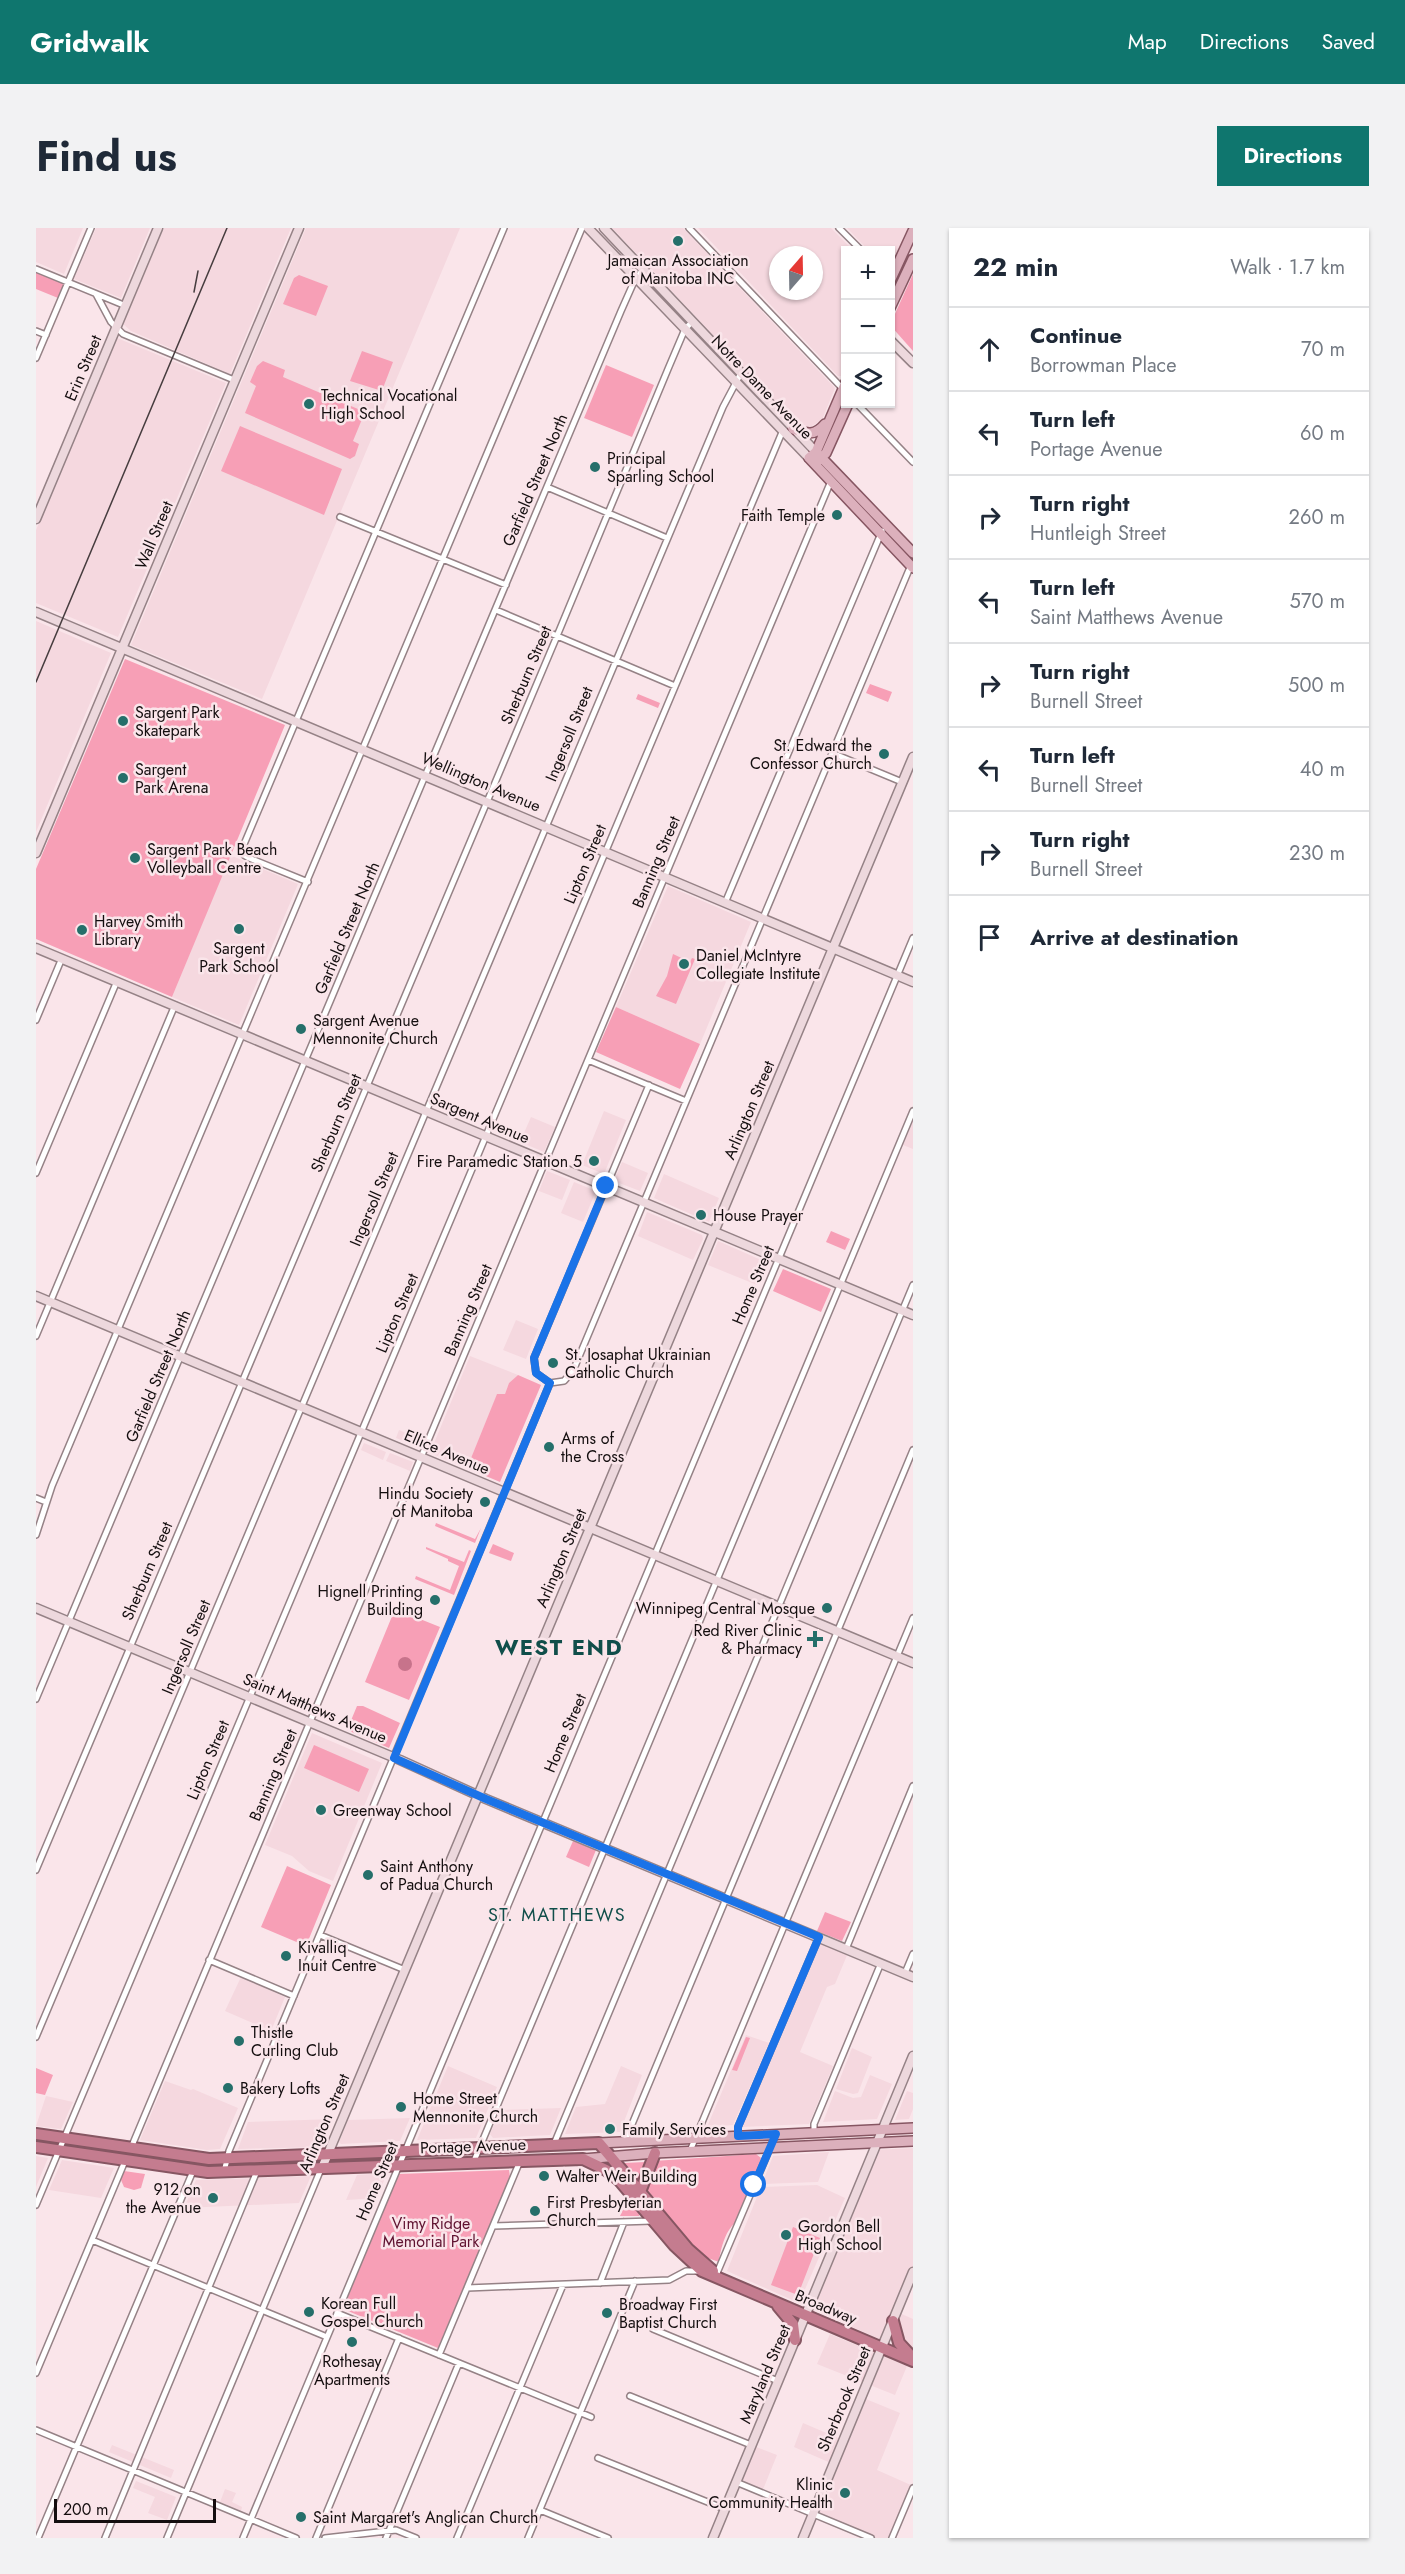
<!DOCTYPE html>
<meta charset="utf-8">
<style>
:root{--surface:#fff;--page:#f2f2f3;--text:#1f2937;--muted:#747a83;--line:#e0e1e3;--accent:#0f766e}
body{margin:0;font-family:Jost,sans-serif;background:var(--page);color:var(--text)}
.controls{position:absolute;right:18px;top:18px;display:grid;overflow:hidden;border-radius:0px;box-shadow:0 2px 4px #0004}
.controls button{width:54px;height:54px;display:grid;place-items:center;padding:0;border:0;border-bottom:2px solid var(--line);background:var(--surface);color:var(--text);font:30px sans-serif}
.compass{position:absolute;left:733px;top:18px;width:54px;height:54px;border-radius:50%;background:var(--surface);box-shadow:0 2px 4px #0004;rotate:20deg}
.scale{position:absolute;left:18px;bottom:15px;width:162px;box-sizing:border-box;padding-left:6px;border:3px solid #140e0f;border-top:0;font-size:16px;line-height:21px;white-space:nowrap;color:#140e0f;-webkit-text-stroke:4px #fae5ea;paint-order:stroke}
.stop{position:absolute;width:18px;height:18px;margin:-14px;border:4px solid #1a73e8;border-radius:50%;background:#fff}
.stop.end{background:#1a73e8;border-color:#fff;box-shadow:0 2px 6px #0008}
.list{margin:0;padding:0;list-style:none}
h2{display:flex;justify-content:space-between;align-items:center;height:78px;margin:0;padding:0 24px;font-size:26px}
h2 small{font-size:20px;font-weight:400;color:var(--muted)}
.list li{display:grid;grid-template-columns:39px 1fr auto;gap:18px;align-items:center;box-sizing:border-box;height:84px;padding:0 24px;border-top:2px solid var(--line)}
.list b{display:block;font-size:22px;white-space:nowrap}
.list p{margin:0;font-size:20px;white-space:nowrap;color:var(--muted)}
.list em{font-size:20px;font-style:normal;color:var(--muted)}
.icon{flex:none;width:33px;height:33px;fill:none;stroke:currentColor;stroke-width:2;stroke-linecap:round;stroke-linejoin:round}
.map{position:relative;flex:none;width:877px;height:2310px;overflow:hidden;border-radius:0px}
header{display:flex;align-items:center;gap:36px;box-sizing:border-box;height:84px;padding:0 30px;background:var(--accent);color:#fff}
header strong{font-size:28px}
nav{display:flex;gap:33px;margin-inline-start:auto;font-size:21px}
.intro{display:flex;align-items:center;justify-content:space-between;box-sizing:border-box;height:144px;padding:0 36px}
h1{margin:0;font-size:42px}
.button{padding:15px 27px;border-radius:0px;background:var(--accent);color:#fff;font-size:21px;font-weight:700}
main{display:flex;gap:36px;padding:0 36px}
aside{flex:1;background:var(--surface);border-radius:0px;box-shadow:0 2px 4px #0004}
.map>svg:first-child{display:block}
</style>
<header>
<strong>Gridwalk</strong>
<nav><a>Map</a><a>Directions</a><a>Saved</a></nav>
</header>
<div class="intro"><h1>Find us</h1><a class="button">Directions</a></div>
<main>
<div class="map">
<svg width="877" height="2310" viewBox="0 0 877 2310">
<rect width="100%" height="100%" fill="#fae5ea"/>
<path fill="#f5d8df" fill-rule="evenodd" d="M0 0H47L28 46 0 34Z
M60 0H114L85 70 38 51Z
M128 0H255L194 146 95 103 87 96Z
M270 0H424L226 471 95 417Z
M576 0H647L799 160 786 192 774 199 762 197Z
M662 0H795L817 22H810V137L805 148H802ZM742 27H778V63H742Z
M811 0H872L855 39 854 22H832Z
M81 110 190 155 82 409 0 375V302Z
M0 393 75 425 0 604Z
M194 627 262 656 203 797 136 769Z
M632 658 715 694 664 816 580 779Z
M568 883 590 892 568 946 546 937Z
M495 889 519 899 508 924 484 914Z
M877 893V921L867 917Z
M586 934 612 945 604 963 578 953Z
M511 943 534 952 526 972 503 963Z
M628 946 683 970 673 994 618 970Z
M538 954 560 963 547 994 525 985Z
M611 984 666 1007 667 1011 657 1032 602 1008Z
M682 1013 730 1034 721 1057 672 1037Z
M480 1092 502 1101 490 1131 467 1122Z
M434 1128 482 1147 473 1155 469 1166 461 1167 431 1240 394 1225Z
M363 1202 385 1211 382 1219 360 1210Z
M328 1215 350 1224 347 1232 325 1222Z
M354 1225 377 1234 374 1243 350 1233Z
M276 1505 346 1535 297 1653 273 1643 256 1628 229 1617Z
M784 1713 812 1725 799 1756 791 1759 764 1824 797 1838 773 1896 706 1899Z
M205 1749 249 1769 235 1803 189 1783Z
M710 1807 733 1815 697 1897 671 1899Z
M816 1820 836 1829 822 1865 817 1866 800 1861Z
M412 1838 461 1859 440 1910 381 1912Z
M585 1838 606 1847 584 1904 529 1906 540 1879 569 1876Z
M834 1847 856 1856 841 1891 787 1894 799 1863 817 1870 825 1869Z
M129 1853 155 1862 157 1861 202 1880 184 1921 171 1922 104 1912Z
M871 1863 877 1865V1881L873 1891 859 1892Z
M10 1868 37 1874 25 1901 0 1898Z
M525 1880 514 1907 457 1910 454 1906 465 1882Z
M374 1890 364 1913 305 1916 303 1914 312 1892Z
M297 1891 287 1919 202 1921 212 1894Z
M877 1920V2044L861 2084 877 2091V2124L864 2110 859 2089 848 2113 773 2080 838 1922Z
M793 1924 782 1954 726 1956 737 1928Z
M0 1928 12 1930 0 1959Z
M26 1932 78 1940 65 1970 13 1962Z
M351 1945 341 1970 310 1972 321 1947Z
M275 1948 263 1975 148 1980 160 1952Z
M781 1957 809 1970 763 2075 691 2043 725 1959Z
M794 2106 871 2138 859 2167 781 2136Z
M825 2169 864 2185 841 2242 877 2258 856 2310H835L777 2286 797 2236 758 2219 767 2195 807 2212Z
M76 2217 138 2242 135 2250 73 2224Z
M715 2217 741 2227 726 2264 700 2254Z
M100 2253 140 2269 131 2292 112 2285 119 2269 97 2260Z
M189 2261 200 2265 196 2274 206 2279 205 2283 184 2274Z"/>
<path fill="#f79fb6" d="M0 44 28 55 22 70 0 61Z
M877 46V123L854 97Z
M263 47 292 58 280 88 247 76 258 50Z
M326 123 357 134 347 160 343 162 314 153Z
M227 133 249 142 247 149 329 184 317 213 323 216 319 228 314 231 209 185 220 158 214 154 221 138Z
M570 137 618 157 596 209 548 190Z
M204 198 306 241 288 287 185 243Z
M89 431 249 497 136 769 0 711V641Z
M834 456 856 464 852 474 830 465Z
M602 466 624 475 622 480 600 471Z
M637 726 654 734 656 730 659 731 640 776 620 768 631 748Z
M580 779 664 816 644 861 560 824Z
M795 1003 814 1011 809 1022 790 1014Z
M747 1041 795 1061 785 1084 737 1063Z
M482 1147 505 1157 464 1254 431 1240 461 1166H469L473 1155Z
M400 1295 439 1311 445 1300 439 1315 399 1298Z
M457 1316 478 1325 475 1333 453 1325Z
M390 1319 428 1334 433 1322 435 1323 418 1367 379 1351 380 1348 414 1362 423 1338 412 1333V1331L390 1321Z
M359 1381 404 1399 373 1472 329 1454Z
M321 1478H327L364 1495 353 1520 311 1502Z
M278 1517 333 1541 323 1564 268 1540Z
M537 1613 560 1622 553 1639 530 1629Z
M251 1638 295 1657 270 1718 225 1699Z
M789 1684 815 1694 806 1713 781 1703Z
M710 1809 714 1810 701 1843 696 1842Z
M0 1840 17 1847 9 1867 0 1865Z
M720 1926 725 1930 716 1961 699 1995C689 2003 684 2023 683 2034L669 2029 660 2022 608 1958 618 1933Z
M609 1934 604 1956 588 1935Z
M473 1942 474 1949 402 2120 307 2081 362 1946Z
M88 1943 109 1946 105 1960 98 1962 88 1959 85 1952Z
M592 1970 604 1985 603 1988H584Z
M757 1999 784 2010 762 2067 735 2057Z"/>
<path fill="#c7738b" d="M362 1436a7 7 0 1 1 14 0a7 7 0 1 1-14 0Z"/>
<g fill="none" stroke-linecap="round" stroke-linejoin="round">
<g stroke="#958286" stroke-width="8">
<path id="street" d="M653 0 807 161
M803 0 825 22
M0 41 90 78
M60 66 75 94 87 106 198 152
M0 103 10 107
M0 130 55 0
M821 176 877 234
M511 259 631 310
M304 289 470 357
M460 382 639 458
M796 525 866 554
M272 654 213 630 208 627 206 621 468 0
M689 675 846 303
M0 792 26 730
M552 832 650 873
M613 857 498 1130 500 1145 514 1155 528 1153 537 1143 875 337
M0 945 81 753
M0 1108 139 777
M0 1270 10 1274
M0 1307 16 1258 546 0
M0 1471 585 83 597 56 607 41
M0 1642 521 408 632 141 649 101 656 94
M284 1707 369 1742
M810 1721 877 1558
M173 1732 258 1768
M869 1745 877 1726
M0 1809 687 179 705 145
M778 1904V1896L845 1735
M702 1908V1899L783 1709
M589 1913 877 1222
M518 1916 877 1057
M95 1920 795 253
M654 1923 877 1390
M438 1933 877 883
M188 1944 193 1923 216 1868 514 1155
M0 1977 747 202
M457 1998 616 1993
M56 2012 291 2109
M681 2045 740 1906
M564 2055 588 1994
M431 2060 633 2052 650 2043H663
M301 2085 555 2189
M617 2101 742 2153
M403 2127 484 1933
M0 2145 89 1933
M594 2168 715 2217
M0 2202 260 2310
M562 2230 689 2281
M700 2254 835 2310
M504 2282 572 2310
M2 2310 157 1943
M69 2310 221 1943
M131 2310 285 1941
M207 2310 877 710
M280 2310 363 2110
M289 2310 360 2302 380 2310
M350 2310 423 2135
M421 2310 527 2057
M492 2310 599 2053
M856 2310 877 2260"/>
</g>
<g stroke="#958286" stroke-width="11">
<path id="secondary" d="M552 0 773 230
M568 0 780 224
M854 112 877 135
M0 291 122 0
M0 384 877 754
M0 625 263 0
M0 720 877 1087
M0 1068 877 1435
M0 1380 364 1532 450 1571 877 1749
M286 1940 877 529
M677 2310 877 1828
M767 2310 877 2044"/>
</g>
<g stroke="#865662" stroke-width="12">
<path id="primary" d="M854 53 877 3
M854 80 877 31
M810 154 780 224 773 230 877 340
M757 201C771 206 779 208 789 196
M780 224 877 325
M783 232 790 225 812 176
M563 1915 877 1900
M547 1931 619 1925 877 1913"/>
</g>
<g stroke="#865662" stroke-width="14">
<path id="highway" d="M0 1906 173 1931 563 1915 652 2021 677 2043
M0 1919 172 1944 547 1931 570 1942 583 1952 638 2017 666 2043 877 2133
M604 1964 619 1925
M742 2078 757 2096 759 2112
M857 2093 863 2115 877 2130"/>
</g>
<use href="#street" stroke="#fff" stroke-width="5"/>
<use href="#secondary" stroke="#edd8dd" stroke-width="8"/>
<use href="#primary" stroke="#dcb0bc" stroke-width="9"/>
<use href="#highway" stroke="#c47c8f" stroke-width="10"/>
<path stroke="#473d3f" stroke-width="1.5" d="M158 64 162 43
M0 454 191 0"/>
</g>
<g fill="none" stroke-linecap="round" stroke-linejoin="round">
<path stroke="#1a73e8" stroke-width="8" d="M570 958 498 1130 500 1145 514 1155 358 1530 450 1571 783 1709 702 1899V1908L740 1906 718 1957"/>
</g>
<g fill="#256f6a" stroke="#fae5ea" stroke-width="2">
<circle cx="642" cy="13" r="6"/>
<circle cx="273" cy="176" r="6"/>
<circle cx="559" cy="239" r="6"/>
<circle cx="801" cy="287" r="6"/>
<circle cx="87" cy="493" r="6"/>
<circle cx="848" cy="526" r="6"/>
<circle cx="87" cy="550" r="6"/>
<circle cx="99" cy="630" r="6"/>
<circle cx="203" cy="701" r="6"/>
<circle cx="46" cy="702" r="6"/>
<circle cx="648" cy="736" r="6"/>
<circle cx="265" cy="801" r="6"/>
<circle cx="558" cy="933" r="6"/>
<circle cx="665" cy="987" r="6"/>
<circle cx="517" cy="1135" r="6"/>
<circle cx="513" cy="1219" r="6"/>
<circle cx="449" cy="1274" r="6"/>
<circle cx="399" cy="1372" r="6"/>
<circle cx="791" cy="1380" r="6"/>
<path d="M776 1402h6v6h6v6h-6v6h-6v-6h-6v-6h6z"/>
<circle cx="285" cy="1582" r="6"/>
<circle cx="332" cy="1647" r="6"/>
<circle cx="250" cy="1728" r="6"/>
<circle cx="203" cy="1813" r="6"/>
<circle cx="192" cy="1860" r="6"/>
<circle cx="365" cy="1879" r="6"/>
<circle cx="574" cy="1901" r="6"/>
<circle cx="508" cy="1948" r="6"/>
<circle cx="177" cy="1970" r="6"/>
<circle cx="499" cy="1983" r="6"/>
<circle cx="750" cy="2007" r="6"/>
<circle cx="273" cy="2084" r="6"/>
<circle cx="571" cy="2085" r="6"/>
<circle cx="316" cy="2114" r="6"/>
<circle cx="809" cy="2265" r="6"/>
<circle cx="265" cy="2289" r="6"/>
</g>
<g text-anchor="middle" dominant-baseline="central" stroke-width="5" stroke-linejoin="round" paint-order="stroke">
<g font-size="16" fill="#140e0f" stroke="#fae5ea" text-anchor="start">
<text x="642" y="32" text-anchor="middle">Jamaican Association<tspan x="642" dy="18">of Manitoba INC</tspan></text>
<text x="285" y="167">Technical Vocational<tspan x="285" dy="18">High School</tspan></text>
<text x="571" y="230">Principal<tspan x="571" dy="18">Sparling School</tspan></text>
<text x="789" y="287" text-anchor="end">Faith Temple</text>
<text x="99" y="484">Sargent Park<tspan x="99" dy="18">Skatepark</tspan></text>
<text x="836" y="517" text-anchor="end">St. Edward the<tspan x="836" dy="18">Confessor Church</tspan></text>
<text x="99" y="541">Sargent<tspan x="99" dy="18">Park Arena</tspan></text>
<text x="111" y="621">Sargent Park Beach<tspan x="111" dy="18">Volleyball Centre</tspan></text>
<text x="58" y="693">Harvey Smith<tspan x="58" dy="18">Library</tspan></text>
<text x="203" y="720" text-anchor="middle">Sargent<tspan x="203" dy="18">Park School</tspan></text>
<text x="660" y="727">Daniel McIntyre<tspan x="660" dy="18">Collegiate Institute</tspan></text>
<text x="277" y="792">Sargent Avenue<tspan x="277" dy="18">Mennonite Church</tspan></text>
<text x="546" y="933" text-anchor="end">Fire Paramedic Station 5</text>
<text x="677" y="987">House Prayer</text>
<text x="529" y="1126">St. Josaphat Ukrainian<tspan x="529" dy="18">Catholic Church</tspan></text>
<text x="525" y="1210">Arms of<tspan x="525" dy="18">the Cross</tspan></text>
<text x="437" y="1265" text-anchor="end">Hindu Society<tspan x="437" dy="18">of Manitoba</tspan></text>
<text x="387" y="1363" text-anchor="end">Hignell Printing<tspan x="387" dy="18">Building</tspan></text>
<text x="779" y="1380" text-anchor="end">Winnipeg Central Mosque</text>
<text x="766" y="1402" text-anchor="end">Red River Clinic<tspan x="766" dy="18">&amp; Pharmacy</tspan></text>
<text x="297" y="1582">Greenway School</text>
<text x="344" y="1638">Saint Anthony<tspan x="344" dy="18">of Padua Church</tspan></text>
<text x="262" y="1719">Kivalliq<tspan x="262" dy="18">Inuit Centre</tspan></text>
<text x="215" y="1804">Thistle<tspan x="215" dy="18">Curling Club</tspan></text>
<text x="204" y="1860">Bakery Lofts</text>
<text x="377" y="1870">Home Street<tspan x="377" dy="18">Mennonite Church</tspan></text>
<text x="586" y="1901">Family Services</text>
<text x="520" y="1948">Walter Weir Building</text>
<text x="165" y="1961" text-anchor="end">912 on<tspan x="165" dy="18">the Avenue</tspan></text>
<text x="511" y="1974">First Presbyterian<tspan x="511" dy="18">Church</tspan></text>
<text x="762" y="1998">Gordon Bell<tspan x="762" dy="18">High School</tspan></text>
<text x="285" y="2075">Korean Full<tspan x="285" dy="18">Gospel Church</tspan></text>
<text x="583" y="2076">Broadway First<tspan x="583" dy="18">Baptist Church</tspan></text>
<text x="316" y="2133" text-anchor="middle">Rothesay<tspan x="316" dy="18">Apartments</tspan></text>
<text x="797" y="2256" text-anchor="end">Klinic<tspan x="797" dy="18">Community Health</tspan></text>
<text x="277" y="2289">Saint Margaret's Anglican Church</text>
</g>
<g font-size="16" fill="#140e0f" stroke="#fae5ea">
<text transform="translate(47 140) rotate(-67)">Erin Street</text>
<text transform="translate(726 159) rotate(46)">Notre Dame Avenue</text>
<text transform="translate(499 252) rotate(-67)">Garfield Street North</text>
<text transform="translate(118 307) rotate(-67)">Wall Street</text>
<text transform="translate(490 447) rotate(-67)">Sherburn Street</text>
<text transform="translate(533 506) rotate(-68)">Ingersoll Street</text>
<text transform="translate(445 554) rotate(23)">Wellington Avenue</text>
<text transform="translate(620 634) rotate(-67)">Banning Street</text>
<text transform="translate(549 636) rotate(-67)">Lipton Street</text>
<text transform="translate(311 700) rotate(-67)">Garfield Street North</text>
<text transform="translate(713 882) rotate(-67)">Arlington Street</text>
<text transform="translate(444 890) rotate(23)">Sargent Avenue</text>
<text transform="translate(300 895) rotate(-67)">Sherburn Street</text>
<text transform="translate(338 971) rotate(-67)">Ingersoll Street</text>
<text transform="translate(717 1057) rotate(-67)">Home Street</text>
<text transform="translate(432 1082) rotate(-67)">Banning Street</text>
<text transform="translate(361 1085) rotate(-67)">Lipton Street</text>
<text transform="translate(122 1148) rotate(-67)">Garfield Street North</text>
<text transform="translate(411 1224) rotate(23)">Ellice Avenue</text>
<text transform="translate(525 1330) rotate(-67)">Arlington Street</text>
<text transform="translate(111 1343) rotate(-67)">Sherburn Street</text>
<text transform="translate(150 1419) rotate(-67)">Ingersoll Street</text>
<text transform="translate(279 1480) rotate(23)">Saint Matthews Avenue</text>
<text transform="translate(529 1505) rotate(-67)">Home Street</text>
<text transform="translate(172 1532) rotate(-67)">Lipton Street</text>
<text transform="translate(237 1547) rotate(-67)">Banning Street</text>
<text transform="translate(288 1895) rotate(-67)">Arlington Street</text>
<text transform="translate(437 1918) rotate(-2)">Portage Avenue</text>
<text transform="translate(341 1953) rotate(-67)">Home Street</text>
<text transform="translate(790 2079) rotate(23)">Broadway</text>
<text transform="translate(729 2146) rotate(-67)">Maryland Street</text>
<text transform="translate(808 2171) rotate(-67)">Sherbrook Street</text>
</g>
<g font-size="16" fill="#5f1230" stroke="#fae5ea">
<text x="395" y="1995">Vimy Ridge<tspan x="395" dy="18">Memorial Park</tspan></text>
</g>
<g font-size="18" letter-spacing="1.5" fill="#104e4a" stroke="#fae5ea">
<text x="521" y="1687">ST. MATTHEWS</text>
</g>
<g font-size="22" font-weight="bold" letter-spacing="1.5" fill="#104e4a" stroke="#fae5ea">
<text x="523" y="1419">WEST END</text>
</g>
</g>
</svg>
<div class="controls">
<button>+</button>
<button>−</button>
<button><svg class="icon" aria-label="layers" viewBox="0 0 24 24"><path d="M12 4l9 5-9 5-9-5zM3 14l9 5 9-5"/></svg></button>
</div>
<svg class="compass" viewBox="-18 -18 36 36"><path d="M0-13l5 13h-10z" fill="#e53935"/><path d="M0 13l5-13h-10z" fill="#747a83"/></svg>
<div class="scale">200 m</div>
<div class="stop" style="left:718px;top:1957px"></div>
<div class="stop end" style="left:570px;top:958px"></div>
</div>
<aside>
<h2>22 min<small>Walk · 1.7 km</small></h2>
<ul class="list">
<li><svg class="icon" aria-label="ahead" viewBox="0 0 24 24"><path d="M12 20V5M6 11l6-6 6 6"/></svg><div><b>Continue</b><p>Borrowman Place</p></div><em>70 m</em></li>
<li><svg class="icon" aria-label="left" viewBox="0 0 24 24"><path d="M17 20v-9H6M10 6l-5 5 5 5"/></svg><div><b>Turn left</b><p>Portage Avenue</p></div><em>60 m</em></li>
<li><svg class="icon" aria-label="right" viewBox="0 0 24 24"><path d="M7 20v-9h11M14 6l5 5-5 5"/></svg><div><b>Turn right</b><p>Huntleigh Street</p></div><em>260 m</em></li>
<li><svg class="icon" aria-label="left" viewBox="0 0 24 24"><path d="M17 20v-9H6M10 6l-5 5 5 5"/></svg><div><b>Turn left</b><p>Saint Matthews Avenue</p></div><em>570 m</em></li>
<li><svg class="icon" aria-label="right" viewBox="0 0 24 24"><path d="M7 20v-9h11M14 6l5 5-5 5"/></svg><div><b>Turn right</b><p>Burnell Street</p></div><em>500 m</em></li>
<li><svg class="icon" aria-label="left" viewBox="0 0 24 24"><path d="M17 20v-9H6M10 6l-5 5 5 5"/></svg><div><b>Turn left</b><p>Burnell Street</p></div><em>40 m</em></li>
<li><svg class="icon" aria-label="right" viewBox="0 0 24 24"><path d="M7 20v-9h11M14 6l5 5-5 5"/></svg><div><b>Turn right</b><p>Burnell Street</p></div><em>230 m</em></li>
<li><svg class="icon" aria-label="arrive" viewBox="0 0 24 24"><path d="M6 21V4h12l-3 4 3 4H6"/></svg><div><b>Arrive at destination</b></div></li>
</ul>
</aside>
</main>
